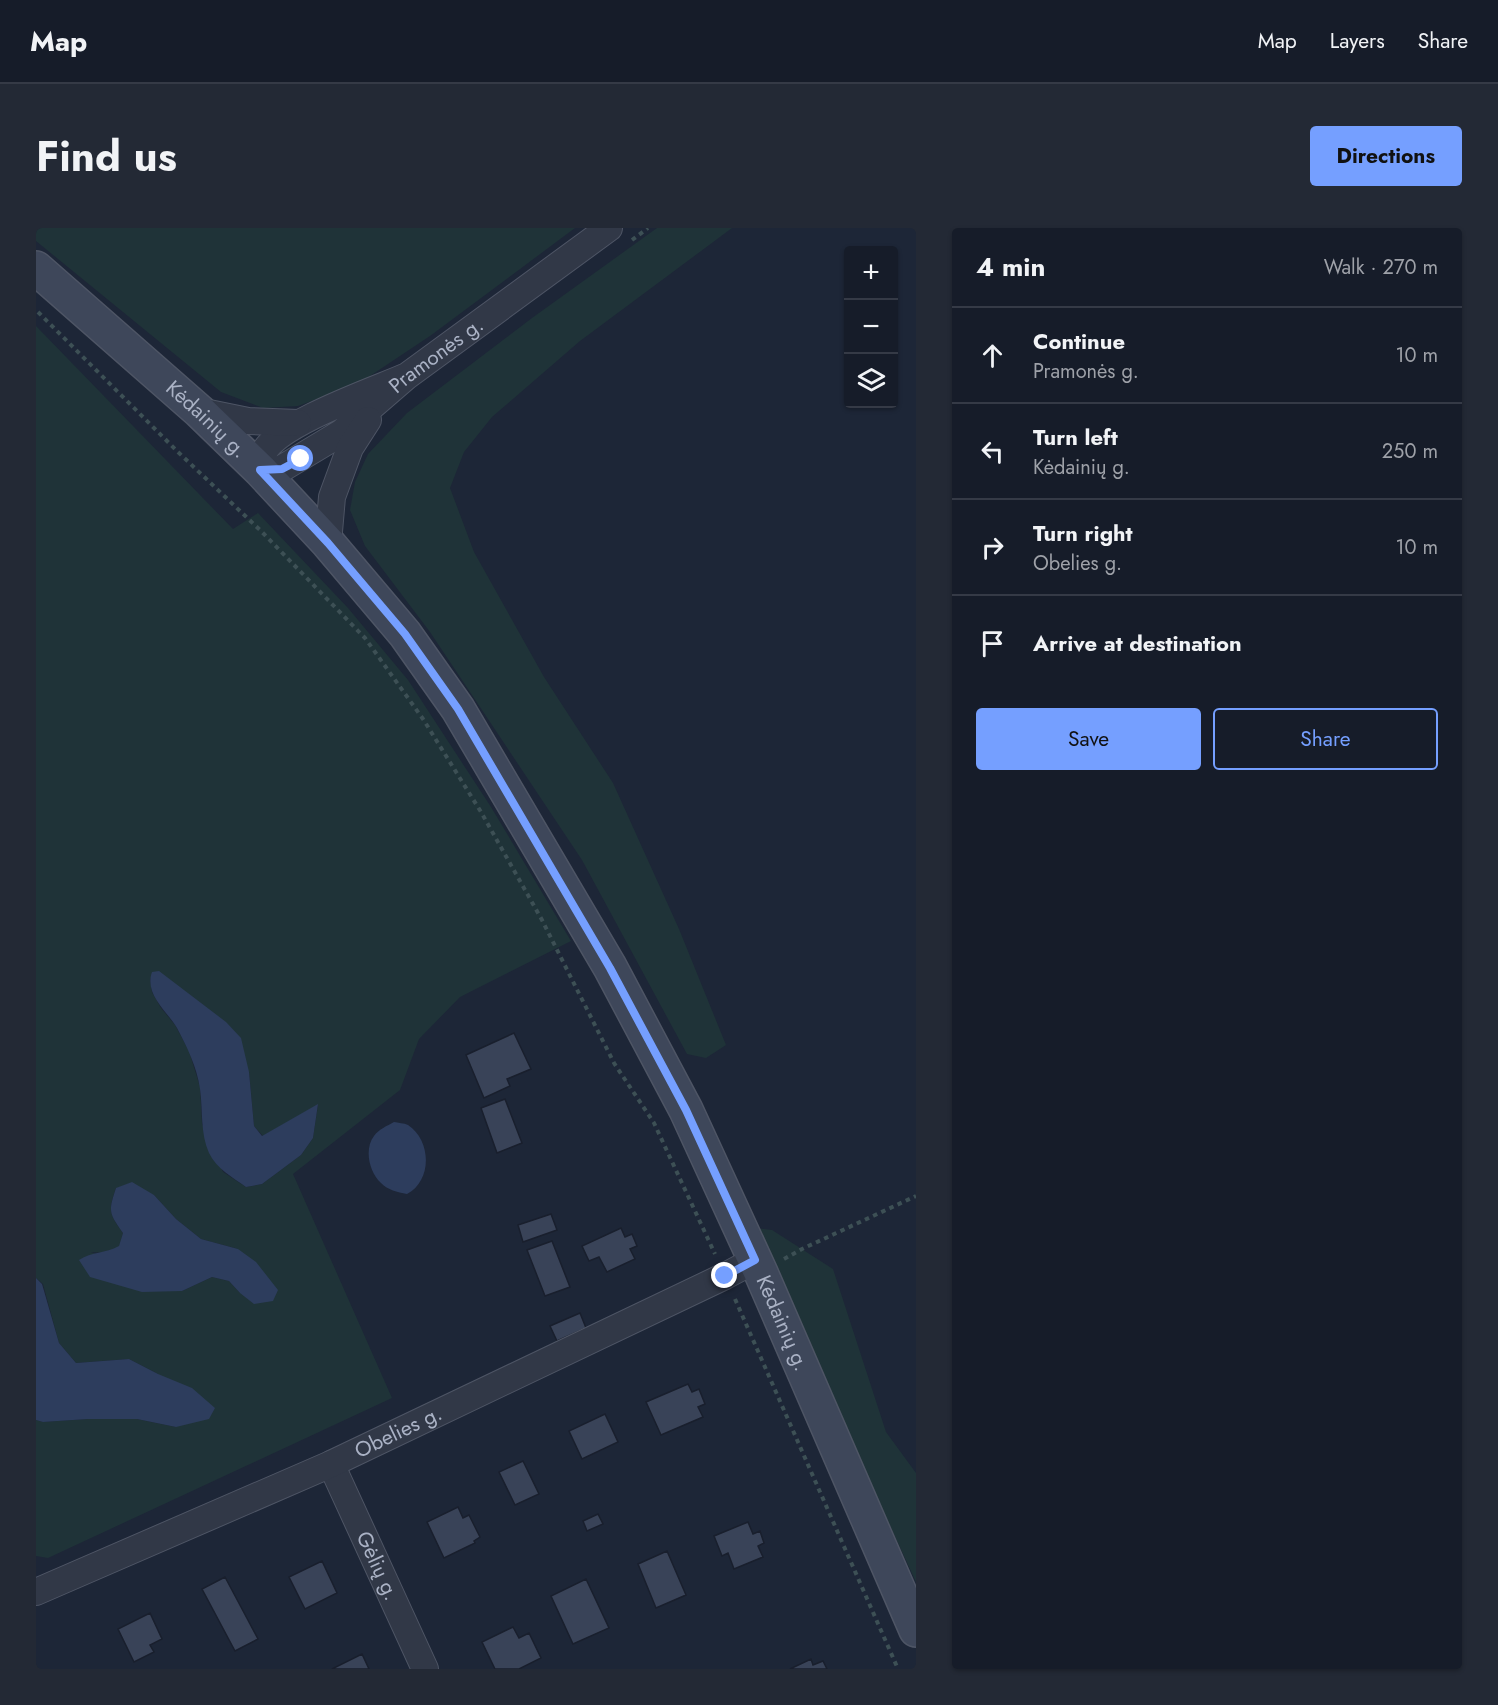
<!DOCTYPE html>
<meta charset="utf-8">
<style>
:root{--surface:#161c29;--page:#232935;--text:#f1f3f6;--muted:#9ea1a8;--line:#353a46;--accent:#759fff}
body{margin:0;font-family:Jost,sans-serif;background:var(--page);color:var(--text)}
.controls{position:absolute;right:18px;top:18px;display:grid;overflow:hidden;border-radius:6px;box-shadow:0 2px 4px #0004}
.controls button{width:54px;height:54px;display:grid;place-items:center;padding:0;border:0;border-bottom:2px solid var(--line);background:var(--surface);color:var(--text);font:30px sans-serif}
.stop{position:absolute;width:18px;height:18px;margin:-14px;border:4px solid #759fff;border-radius:50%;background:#fff}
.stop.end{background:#759fff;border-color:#fff;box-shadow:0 2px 6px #0008}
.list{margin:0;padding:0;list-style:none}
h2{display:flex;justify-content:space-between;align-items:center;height:78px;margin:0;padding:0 24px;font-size:26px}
h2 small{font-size:20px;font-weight:400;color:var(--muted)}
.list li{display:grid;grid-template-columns:39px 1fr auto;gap:18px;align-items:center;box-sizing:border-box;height:96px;padding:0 24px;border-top:2px solid var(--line)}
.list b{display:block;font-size:22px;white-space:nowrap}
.list p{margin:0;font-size:20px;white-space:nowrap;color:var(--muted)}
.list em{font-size:20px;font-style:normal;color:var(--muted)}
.actions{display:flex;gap:12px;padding:18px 24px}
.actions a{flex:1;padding:14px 0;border:2px solid var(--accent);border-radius:6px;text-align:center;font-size:21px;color:var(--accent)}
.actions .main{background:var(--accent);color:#111}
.icon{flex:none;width:33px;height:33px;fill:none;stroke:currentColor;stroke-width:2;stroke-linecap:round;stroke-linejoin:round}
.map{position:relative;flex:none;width:880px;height:1441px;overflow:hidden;border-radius:6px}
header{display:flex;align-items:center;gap:36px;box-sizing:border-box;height:84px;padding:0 30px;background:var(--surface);border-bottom:2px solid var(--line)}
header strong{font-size:28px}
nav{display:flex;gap:33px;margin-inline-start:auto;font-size:21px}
.intro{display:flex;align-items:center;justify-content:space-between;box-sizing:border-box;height:144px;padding:0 36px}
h1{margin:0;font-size:42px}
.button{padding:15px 27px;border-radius:6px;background:var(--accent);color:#111;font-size:21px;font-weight:700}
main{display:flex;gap:36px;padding:0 36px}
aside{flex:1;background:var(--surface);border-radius:6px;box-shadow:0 2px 4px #0004}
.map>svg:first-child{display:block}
</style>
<header>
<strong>Map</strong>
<nav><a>Map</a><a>Layers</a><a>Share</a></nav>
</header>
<div class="intro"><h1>Find us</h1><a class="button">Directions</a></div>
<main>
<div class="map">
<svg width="880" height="1441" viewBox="0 0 880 1441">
<rect width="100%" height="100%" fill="#1d2637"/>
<path fill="#1f3338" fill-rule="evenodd" d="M0 0H539L394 108 322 156 262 178 227 180 185 164 0 13Z
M621 0H696L544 113 456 189 428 224 414 260 438 324 508 449 577 555 643 701 690 817 670 830 651 826 546 632 394 404 329 318 314 282 319 254 332 226 371 185 496 90Z
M0 98 197 301 222 285 312 380 372 452 455 579 535 713 424 769 383 811 364 862 257 946 356 1170 12 1330 0 1328V1192L7 1194 52 1191H101L140 1199 122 1146 93 1131 40 1135 23 1115 7 1056 0 1050ZM114 750 213 844 218 898 227 908 282 877 277 910 265 927 226 956 210 959 187 944 166 896 164 859 153 823 139 797 125 780 116 764ZM80 960 118 967 140 991 165 1011 202 1021 204 1065 193 1053 176 1049 146 1063 55 1024 71 1025 83 1019 87 1005C73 986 72 983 80 960Z
M719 1000 736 1002 797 1041 850 1204 880 1245V1354L744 1060Z"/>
<path fill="#2d3d5d" d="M123 743 190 794 205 810 213 844 218 898 226 908 282 876 277 910 265 927 226 956 210 959C196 949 181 941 173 925 164 905 167 881 164 861 161 839 151 819 141 800 131 783 108 766 116 744Z
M358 894C362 895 368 895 372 897 396 913 396 953 371 966 361 964 352 962 345 955 333 944 328 921 338 908 343 901 351 898 358 894Z
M96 954 118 967 140 991 165 1011 202 1021 220 1034 242 1062 237 1073 218 1076 204 1065 193 1053 176 1049 146 1063 106 1064 54 1049 43 1032C56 1023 69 1026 83 1018L87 1005C73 985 72 984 80 960Z
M0 1050 6 1056 23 1115 40 1135 93 1131 122 1146 156 1160 179 1180 173 1191 140 1199 101 1191H52L7 1194 0 1192Z"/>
<path fill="#394358" stroke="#191f2d" stroke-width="1.5" d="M478 805 495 841 471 851 474 858 448 870 430 827Z
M469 871 486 915 461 925 445 880Z
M515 986 521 1002 487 1014 482 997Z
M585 1000 589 1009 596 1006 601 1018 594 1021 599 1031 571 1044 563 1029 553 1033 546 1018Z
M516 1013 534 1059 509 1068 491 1022Z
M544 1085 550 1100 521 1113 514 1098Z
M652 1156 656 1164 663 1161 669 1176 662 1179 667 1189 625 1207 610 1174Z
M569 1186 582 1214 546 1231 533 1203Z
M487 1233 503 1266 479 1277 463 1244Z
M422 1279 427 1290 433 1287 444 1309 438 1313 439 1315 408 1330 391 1294Z
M562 1286 567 1296 551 1303 547 1293Z
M712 1294 717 1306 724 1303 728 1315 722 1318 727 1329 698 1341 692 1325 686 1328 678 1308Z
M631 1323 650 1367 620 1380 602 1336Z
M286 1333 301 1365 269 1381 253 1349Z
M189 1349 222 1411 199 1423 166 1361Z
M550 1351 573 1400 537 1416 515 1368Z
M114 1385 126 1411 114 1417 118 1424 98 1434 82 1401Z
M477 1399 483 1410 493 1405 505 1430 483 1441H459L446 1414Z
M326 1426 333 1441H296Z
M775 1431 777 1437 787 1433 791 1441H754Z"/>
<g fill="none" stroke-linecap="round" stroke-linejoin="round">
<g stroke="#4e5565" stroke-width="28">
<g id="street">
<path id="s1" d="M371 148C339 162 243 195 228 224 226 229 225 237 224 242L245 241 305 205 371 148 573 0"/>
<path d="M163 183 212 193 262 195"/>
<path d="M292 315 296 269 314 220 332 192"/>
<path id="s2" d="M295 1236 389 1441"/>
<path id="s3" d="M0 1364 295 1236 689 1048 719 1032"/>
</g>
</g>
<g stroke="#4e5565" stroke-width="36">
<g id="secondary">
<path id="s4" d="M0 40 163 183 224 242 292 315 369 406 422 481 574 739 650 882 725 1045 880 1402"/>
</g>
</g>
<path stroke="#3d5055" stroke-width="4" stroke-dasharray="4.5 4.5" stroke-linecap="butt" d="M596 12 612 0
M2 84 142 224 224 302 329 410 387 491 445 584 506 692 578 835 618 895 679 1026
M748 1031 766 1021 880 968
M699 1071 862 1441"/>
<use href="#street" stroke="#313847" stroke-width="26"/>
<use href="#secondary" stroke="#3e475a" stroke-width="33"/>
</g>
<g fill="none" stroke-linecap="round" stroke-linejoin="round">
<path stroke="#759fff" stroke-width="8" d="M265 231 246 241 224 242 292 315 369 406 422 481 574 740 650 882 719 1032 689 1048"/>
</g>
<g text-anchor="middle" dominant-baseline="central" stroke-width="6" stroke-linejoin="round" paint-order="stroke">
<g font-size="21" fill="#aab2c5" stroke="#171d2b">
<text stroke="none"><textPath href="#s1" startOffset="396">Pramonės g.</textPath></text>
<text stroke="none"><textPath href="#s4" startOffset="228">Kėdainių g.</textPath></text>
<text stroke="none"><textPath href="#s4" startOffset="1308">Kėdainių g.</textPath></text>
<text stroke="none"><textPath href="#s3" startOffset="396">Obelies g.</textPath></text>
<text stroke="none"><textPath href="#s2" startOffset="112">Gėlių g.</textPath></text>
</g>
</g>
</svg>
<div class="controls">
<button>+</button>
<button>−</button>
<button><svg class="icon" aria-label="layers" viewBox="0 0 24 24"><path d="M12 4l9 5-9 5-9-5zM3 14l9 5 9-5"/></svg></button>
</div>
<div class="stop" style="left:265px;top:231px"></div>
<div class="stop end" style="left:689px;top:1048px"></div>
</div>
<aside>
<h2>4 min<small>Walk · 270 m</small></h2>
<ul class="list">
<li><svg class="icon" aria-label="ahead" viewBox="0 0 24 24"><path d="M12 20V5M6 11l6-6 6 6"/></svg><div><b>Continue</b><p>Pramonės g.</p></div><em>10 m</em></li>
<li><svg class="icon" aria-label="left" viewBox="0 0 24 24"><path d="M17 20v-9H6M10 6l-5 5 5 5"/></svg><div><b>Turn left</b><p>Kėdainių g.</p></div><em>250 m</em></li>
<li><svg class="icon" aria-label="right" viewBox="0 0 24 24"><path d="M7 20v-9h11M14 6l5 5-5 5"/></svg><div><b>Turn right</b><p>Obelies g.</p></div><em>10 m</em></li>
<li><svg class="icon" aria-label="arrive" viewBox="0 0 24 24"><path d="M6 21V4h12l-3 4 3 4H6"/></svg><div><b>Arrive at destination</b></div></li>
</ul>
<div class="actions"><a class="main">Save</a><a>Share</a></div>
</aside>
</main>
